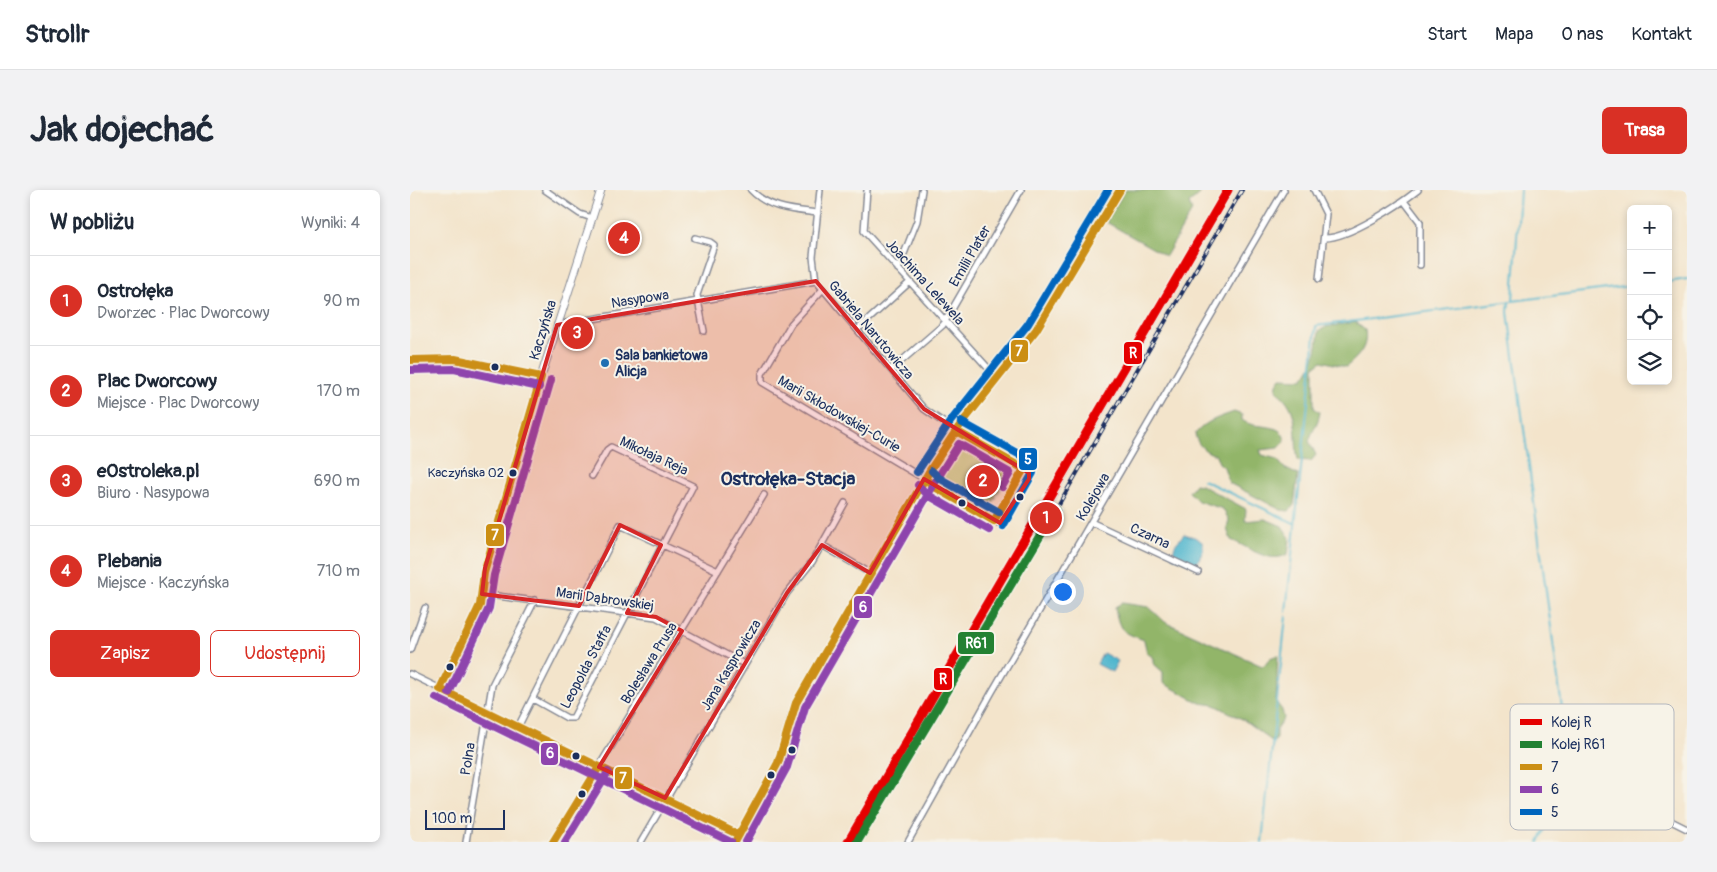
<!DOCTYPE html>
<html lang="pl">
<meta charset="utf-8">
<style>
:root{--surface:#fff;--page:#f2f2f3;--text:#1f2937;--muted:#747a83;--line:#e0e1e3;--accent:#d93025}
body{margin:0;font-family:Pangolin,sans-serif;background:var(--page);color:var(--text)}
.controls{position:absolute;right:15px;top:15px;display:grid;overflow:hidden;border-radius:8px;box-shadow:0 2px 8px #0003}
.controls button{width:45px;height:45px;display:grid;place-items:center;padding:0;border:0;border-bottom:1px solid var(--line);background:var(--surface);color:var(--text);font:25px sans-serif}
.scale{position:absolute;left:15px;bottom:12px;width:80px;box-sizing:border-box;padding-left:5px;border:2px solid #1b2f5e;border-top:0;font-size:14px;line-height:18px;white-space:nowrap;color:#1b2f5e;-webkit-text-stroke:4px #f7f3e8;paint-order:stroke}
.you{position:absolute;left:652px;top:401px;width:18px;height:18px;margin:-12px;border:4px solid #fff;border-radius:50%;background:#1a73e8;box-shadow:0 0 0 8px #1a73e833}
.badge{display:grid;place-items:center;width:32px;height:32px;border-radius:50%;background:var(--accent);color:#fff;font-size:16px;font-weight:700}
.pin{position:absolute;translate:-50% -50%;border:2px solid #fff;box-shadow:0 1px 5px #0006}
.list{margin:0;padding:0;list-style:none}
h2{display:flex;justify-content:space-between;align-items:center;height:65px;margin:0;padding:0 20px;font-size:21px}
h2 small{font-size:16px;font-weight:400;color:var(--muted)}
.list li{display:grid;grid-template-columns:32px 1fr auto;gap:15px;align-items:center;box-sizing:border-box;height:90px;padding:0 20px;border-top:1px solid var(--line)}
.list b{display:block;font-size:19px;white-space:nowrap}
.list p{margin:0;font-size:16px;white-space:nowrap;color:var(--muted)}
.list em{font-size:16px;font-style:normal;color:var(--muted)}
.actions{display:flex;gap:10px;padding:15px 20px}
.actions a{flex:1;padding:11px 0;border:1px solid var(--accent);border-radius:8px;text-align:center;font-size:18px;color:var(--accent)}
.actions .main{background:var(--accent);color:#fff}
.icon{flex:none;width:28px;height:28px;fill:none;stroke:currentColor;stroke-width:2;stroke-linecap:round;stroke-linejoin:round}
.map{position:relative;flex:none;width:1277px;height:652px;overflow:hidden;border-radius:8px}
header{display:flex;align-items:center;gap:30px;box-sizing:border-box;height:70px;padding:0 25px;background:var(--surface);border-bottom:1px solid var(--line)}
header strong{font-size:24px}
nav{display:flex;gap:28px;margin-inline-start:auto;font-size:18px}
.intro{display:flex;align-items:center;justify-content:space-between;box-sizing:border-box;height:120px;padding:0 30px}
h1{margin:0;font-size:35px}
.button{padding:12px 22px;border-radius:8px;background:var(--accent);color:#fff;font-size:18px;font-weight:700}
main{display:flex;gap:30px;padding:0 30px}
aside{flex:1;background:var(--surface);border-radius:8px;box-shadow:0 2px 8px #0003}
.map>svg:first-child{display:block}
</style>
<header>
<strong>Strollr</strong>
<nav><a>Start</a><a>Mapa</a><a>O nas</a><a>Kontakt</a></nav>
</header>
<div class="intro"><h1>Jak dojechać</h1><a class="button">Trasa</a></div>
<main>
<aside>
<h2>W pobliżu<small>Wyniki: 4</small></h2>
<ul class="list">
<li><span class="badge">1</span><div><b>Ostrołęka</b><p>Dworzec · Plac Dworcowy</p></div><em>90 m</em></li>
<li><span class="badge">2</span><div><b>Plac Dworcowy</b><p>Miejsce · Plac Dworcowy</p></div><em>170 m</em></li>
<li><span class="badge">3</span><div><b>eOstroleka.pl</b><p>Biuro · Nasypowa</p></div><em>690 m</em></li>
<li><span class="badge">4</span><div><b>Plebania</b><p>Miejsce · Kaczyńska</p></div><em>710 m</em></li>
</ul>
<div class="actions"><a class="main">Zapisz</a><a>Udostępnij</a></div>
</aside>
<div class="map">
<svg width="1277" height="652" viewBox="0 0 1277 652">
<rect width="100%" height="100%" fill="#f7f3e8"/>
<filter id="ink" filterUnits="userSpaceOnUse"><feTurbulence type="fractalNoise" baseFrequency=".02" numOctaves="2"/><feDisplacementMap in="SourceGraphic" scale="10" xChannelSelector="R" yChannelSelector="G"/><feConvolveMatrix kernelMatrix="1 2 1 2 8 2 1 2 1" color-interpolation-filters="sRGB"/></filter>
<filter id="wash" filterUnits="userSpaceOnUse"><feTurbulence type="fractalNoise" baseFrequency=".0096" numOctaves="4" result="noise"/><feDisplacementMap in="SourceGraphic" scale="20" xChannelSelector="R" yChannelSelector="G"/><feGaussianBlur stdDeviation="1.12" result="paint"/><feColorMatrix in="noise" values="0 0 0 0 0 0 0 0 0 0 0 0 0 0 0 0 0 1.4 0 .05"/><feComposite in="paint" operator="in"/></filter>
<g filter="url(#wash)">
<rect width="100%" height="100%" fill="#f3e4cb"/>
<path fill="#b9d379" stroke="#6a816c" d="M549 249 601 278 592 293 594 294 585 305 586 309H582L584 311 583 314 580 313 576 320 524 289C523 281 542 252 549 249Z"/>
<path fill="#92b569" stroke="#567264" d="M715 0H791L786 8 779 13 782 21 756 66 696 32Z
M945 132 955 140C958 157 949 166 936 177L912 171 904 177V218L910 222C909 232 902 241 899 251L906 265 901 271 888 270C883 244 892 220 866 201L867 194 871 188 893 189C905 175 907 159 909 141L916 137Z
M824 222 832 225V230C846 241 872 230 875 251L869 258 850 260 852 265 867 269 874 278 888 285 884 315 879 321 871 320 819 293 814 277 809 273 806 265C795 262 787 255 785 244 797 230 808 228 824 222Z
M785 294 791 295 836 319 835 331 855 329 872 336 880 348 878 364C859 375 839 357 821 350L817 339 819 330 813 319 788 311 779 302Z
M712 413 739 417 755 432 852 476 856 474 860 468 868 465 866 512 872 520 874 528 866 540V550L863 552 834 530 805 515 790 513 753 493V482L744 474V468L737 463 734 450C712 442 709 441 705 417Z"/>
<path fill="#4fb6ce" stroke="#357296" d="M774 344 787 348 793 353V361L786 375 762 367 765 355Z
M693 463 708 471 702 482 687 474Z"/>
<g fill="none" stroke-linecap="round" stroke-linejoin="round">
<path stroke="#4fb6ce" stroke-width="2" d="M1258 92 1277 89
M1103 110 1110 0
M1099 111 1098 122 1160 577
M793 290 884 333
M876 422 906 136 1221 96
M852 652 876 426
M1129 652 1160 582"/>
</g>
</g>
<g filter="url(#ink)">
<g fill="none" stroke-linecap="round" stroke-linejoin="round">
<g stroke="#878a94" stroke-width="8">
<path id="street" d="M135 0 170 24 182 28
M341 0C359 19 383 20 408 23
M410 0 403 67 406 91 514 219 546 241 614 279 584 331
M457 0 454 41 588 189
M904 0 916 24 909 89
M994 11 1010 32V75
M285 48 300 52 304 55 287 105 294 141
M915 48C939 48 989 15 1008 0
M488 79 507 31 512 0
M413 99 381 134 352 184V192L588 333 596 330 619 289V283L614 279
M147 135 406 91
M448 139 500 92
M481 180 533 135 611 0
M681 332 788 382
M412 355 460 383
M72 404 246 427 334 474
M0 460 15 418
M0 484 329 645
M30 499 70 415 74 383 131 187
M123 509 157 528H163L283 296 201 257 197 260 182 286
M108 537 210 335 308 381
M1227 614 1277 639
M56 652 82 495 125 410
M143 652 354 305
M231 652 377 403 402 372 435 313
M325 652 368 573 381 525 386 513 520 280 548 238 626 140 710 0
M498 652 582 502 874 0"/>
</g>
<g stroke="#878a94" stroke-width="9">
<path id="secondary" d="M0 170 45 169 131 187 191 0"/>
</g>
<use href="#street" stroke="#fff" stroke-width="5"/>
<use href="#secondary" stroke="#fff" stroke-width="7"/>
<g stroke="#1b2f5e" stroke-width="4">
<path id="rail" d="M646 319 832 0
M443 652 822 0"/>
</g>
<use href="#rail" stroke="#f7f3e8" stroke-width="2" stroke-dasharray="5.5" stroke-linecap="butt"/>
<g stroke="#f7f3e8" stroke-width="11">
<path id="bus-1" d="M0 170 45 169 131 187
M546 241 614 279 584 331
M515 288 523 296 584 331
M30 499 329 645
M30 499 70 415 74 383 131 187
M143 652 189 577
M325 652 368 573 386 513 520 280 548 238 626 140 710 0"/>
</g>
<g stroke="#f7f3e8" stroke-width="11">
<path id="bus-2" d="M0 180 44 179 129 197
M508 295 518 305 579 340
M39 503 79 418 84 385 141 190
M26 508 321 652
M155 652 198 582
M336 652 377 577 395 517 527 289 549 254 600 283 592 297"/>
</g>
<g stroke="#f7f3e8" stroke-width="11">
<path id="bus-3" d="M551 232 619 270 623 275V283L593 336
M522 281 529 288 589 322
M507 282 540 232 618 134 698 0"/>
</g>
<use href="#bus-1" stroke="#cb8e13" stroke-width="8"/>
<use href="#bus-2" stroke="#8e44ad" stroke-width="8"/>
<use href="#bus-3" stroke="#0065bd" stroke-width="8"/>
<g stroke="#f7f3e8" stroke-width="12">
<path id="rail-1" d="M438 652 818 0"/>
</g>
<g stroke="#f7f3e8" stroke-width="12">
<path id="rail-2" d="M447 652 646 319"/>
</g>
<use href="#rail-1" stroke="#e50000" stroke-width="9"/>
<use href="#rail-2" stroke="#238132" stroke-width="9"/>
</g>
</g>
<path fill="#d62828" fill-opacity="0.2" stroke="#d62828" stroke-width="4" stroke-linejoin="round" d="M406 91 514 219 619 283V289L590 333 514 289 460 383 412 355 377 403 255 608 189 577 272 441 246 427 217 423 251 355 210 335 169 416 72 404 75 378 147 135Z"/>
<circle fill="#1f6fb2" stroke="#f7f3e8" stroke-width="2" cx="195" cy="173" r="5"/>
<g fill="#1b2f5e" stroke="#f7f3e8" stroke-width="2">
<circle cx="85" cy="177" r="4.5"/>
<circle cx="103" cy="283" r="4.5"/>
<circle cx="610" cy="307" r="4.5"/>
<circle cx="552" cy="313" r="4.5"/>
<circle cx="40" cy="477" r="4.5"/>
<circle cx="382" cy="560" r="4.5"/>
<circle cx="166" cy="566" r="4.5"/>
<circle cx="361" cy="585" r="4.5"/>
<circle cx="172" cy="604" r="4.5"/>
</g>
<g text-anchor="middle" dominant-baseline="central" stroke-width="4" stroke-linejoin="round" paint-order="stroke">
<g font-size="13" fill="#1b2f5e" stroke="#f7f3e8" text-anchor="end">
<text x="94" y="283">Kaczyńska 02</text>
</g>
<g font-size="14" fill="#1b2f5e" stroke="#f7f3e8">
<text transform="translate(560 66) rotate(-60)">Emilii Plater</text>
<text transform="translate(515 92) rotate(48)">Joachima Lelewela</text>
<text transform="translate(230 109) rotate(-9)">Nasypowa</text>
<text transform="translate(133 140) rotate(-73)">Kaczyńska</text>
<text transform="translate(461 140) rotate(50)">Gabriela Narutowicza</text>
<text transform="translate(429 224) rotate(30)">Marii Skłodowskiej-Curie</text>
<text transform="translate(244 266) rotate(25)">Mikołaja Reja</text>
<text transform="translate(683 307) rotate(-60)">Kolejowa</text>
<text transform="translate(740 346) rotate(25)">Czarna</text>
<text transform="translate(195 409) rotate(8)">Marii Dąbrowskiej</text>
<text transform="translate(239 473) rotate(-58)">Bolesława Prusa</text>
<text transform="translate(321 475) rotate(-59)">Jana Kasprowicza</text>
<text transform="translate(176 477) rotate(-62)">Leopolda Staffa</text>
<text transform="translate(58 569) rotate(-81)">Polna</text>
</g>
<g font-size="14" font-weight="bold" fill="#1b2f5e" stroke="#f7f3e8" text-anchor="start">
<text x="205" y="165">Sala bankietowa<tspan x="205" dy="16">Alicja</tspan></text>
</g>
<g font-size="19" font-weight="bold" fill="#1b2f5e" stroke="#f7f3e8">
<text x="378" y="289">Ostrołęka-Stacja</text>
</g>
</g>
<rect x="1100" y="514" width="164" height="126" rx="8" fill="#f7f3e8" stroke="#b5b8bf" stroke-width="1"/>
<rect x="1110" y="529" width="22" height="6" fill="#e50000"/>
<rect x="1110" y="551" width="22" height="7" fill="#238132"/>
<rect x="1110" y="574" width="22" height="6" fill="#cb8e13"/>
<rect x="1110" y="596" width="22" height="7" fill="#8e44ad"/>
<rect x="1110" y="619" width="22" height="6" fill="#0065bd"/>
<g font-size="14" fill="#1b2f5e">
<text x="1141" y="537">Kolej R</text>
<text x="1141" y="559">Kolej R61</text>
<text x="1141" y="582">7</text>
<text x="1141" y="604">6</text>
<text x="1141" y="627">5</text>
</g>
<g stroke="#f7f3e8" stroke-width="2">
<rect x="600" y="149" width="19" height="24" rx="5" fill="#cb8e13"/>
<rect x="713" y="151" width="20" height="24" rx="5" fill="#e50000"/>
<rect x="608" y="257" width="20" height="24" rx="5" fill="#0065bd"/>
<rect x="75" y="333" width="20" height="24" rx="5" fill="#cb8e13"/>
<rect x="443" y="405" width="20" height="24" rx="5" fill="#8e44ad"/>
<rect x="547" y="441" width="38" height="24" rx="5" fill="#238132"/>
<rect x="523" y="477" width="20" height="24" rx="5" fill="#e50000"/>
<rect x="130" y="552" width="19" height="24" rx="5" fill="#8e44ad"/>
<rect x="204" y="576" width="19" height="24" rx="5" fill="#cb8e13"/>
</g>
<g font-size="14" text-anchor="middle" font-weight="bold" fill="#fff">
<text x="609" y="166">7</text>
<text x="723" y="168">R</text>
<text x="618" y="274">5</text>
<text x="85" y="350">7</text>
<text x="453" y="422">6</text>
<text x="566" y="458">R61</text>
<text x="533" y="494">R</text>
<text x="140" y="568">6</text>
<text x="213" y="593">7</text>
</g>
</svg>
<div class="controls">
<button>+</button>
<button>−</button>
<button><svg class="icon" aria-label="locate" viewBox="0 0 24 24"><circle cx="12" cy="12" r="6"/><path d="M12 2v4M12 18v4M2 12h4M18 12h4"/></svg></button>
<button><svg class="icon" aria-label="layers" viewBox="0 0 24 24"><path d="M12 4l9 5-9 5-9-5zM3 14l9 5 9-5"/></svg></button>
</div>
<div class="scale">100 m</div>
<div class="you"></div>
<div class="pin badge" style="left:636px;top:328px">1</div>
<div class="pin badge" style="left:573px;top:291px">2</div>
<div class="pin badge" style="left:167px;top:143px">3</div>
<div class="pin badge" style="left:214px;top:48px">4</div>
</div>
</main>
